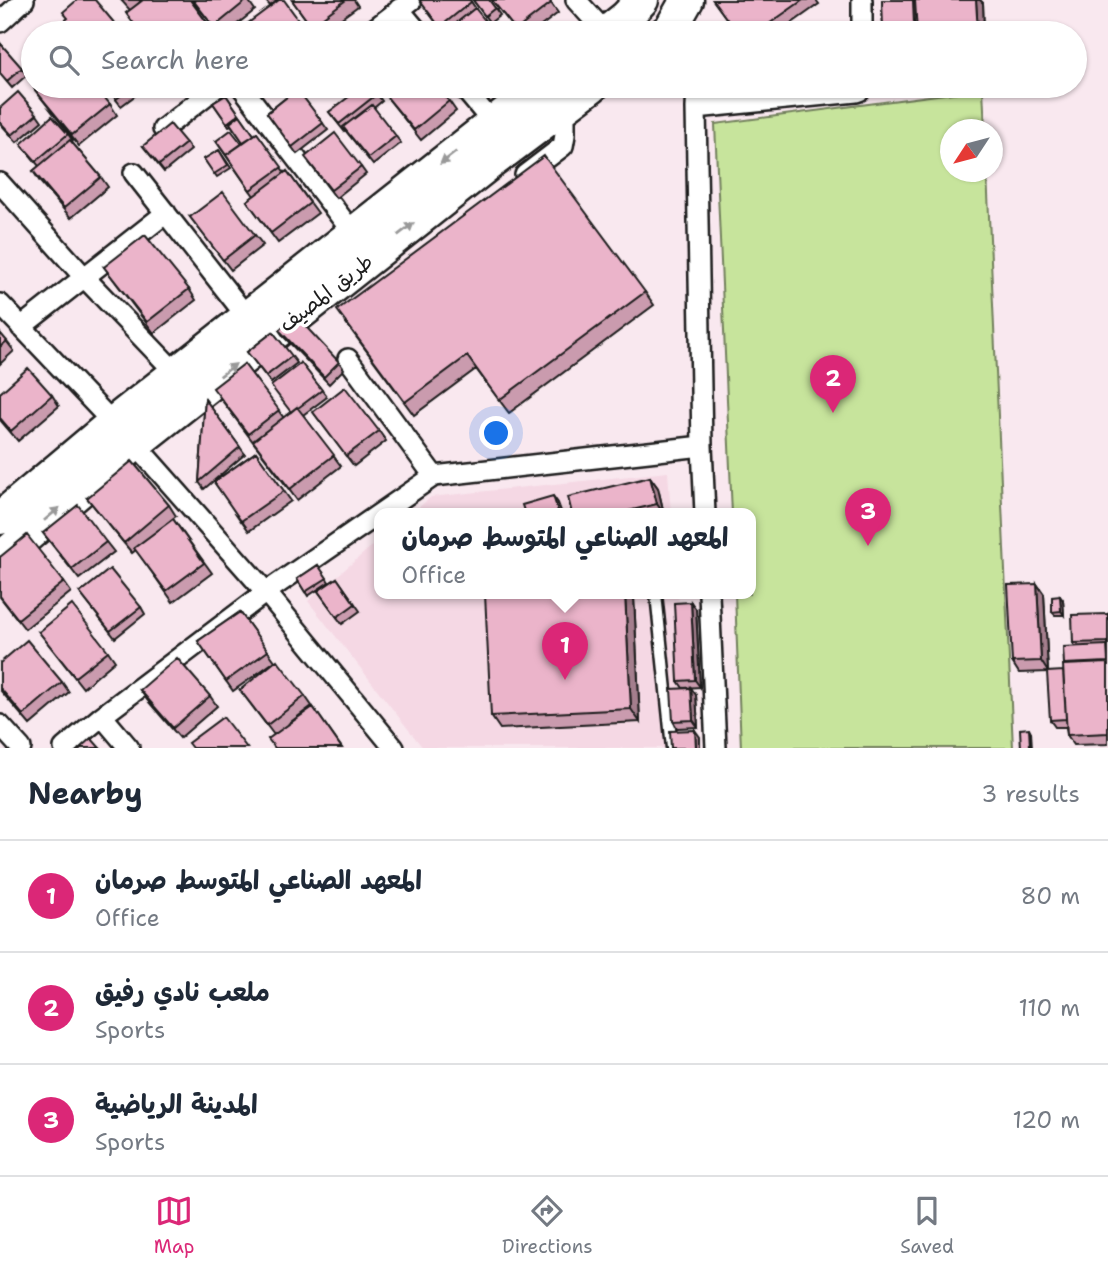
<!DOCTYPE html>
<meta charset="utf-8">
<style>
:root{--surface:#fff;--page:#f2f2f3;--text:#1f2937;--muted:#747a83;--line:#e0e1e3;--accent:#db2777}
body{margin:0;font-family:"Shantell Sans","Playpen Sans Arabic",sans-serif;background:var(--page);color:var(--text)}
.compass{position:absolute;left:940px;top:119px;width:63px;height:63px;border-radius:50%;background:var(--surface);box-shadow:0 2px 5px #0004;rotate:234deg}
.you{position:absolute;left:497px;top:434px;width:24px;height:24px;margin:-18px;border:5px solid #fff;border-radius:50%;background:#1a73e8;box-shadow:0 0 0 10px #1a73e833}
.badge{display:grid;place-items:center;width:46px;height:46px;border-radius:50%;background:var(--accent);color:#fff;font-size:23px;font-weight:700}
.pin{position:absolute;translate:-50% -58px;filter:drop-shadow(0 2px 4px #0008)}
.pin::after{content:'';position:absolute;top:37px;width:24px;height:21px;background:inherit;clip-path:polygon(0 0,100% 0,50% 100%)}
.popup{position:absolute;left:374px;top:508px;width:382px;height:91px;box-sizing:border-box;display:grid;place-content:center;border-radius:14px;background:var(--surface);filter:drop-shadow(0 2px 5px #0005);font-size:23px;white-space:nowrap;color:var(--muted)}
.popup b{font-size:26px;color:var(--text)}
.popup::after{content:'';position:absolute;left:50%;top:100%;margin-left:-14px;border:14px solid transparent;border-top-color:var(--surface)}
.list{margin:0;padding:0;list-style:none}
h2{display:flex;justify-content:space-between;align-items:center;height:91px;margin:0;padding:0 28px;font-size:30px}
h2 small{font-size:23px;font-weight:400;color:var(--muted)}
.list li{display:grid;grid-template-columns:46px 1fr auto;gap:21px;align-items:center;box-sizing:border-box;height:112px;padding:0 28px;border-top:2px solid var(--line)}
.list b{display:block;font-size:26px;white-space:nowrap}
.list p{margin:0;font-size:23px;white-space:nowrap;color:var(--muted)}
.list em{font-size:23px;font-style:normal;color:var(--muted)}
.icon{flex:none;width:38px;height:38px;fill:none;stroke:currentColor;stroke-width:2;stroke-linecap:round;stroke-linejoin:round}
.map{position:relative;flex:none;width:1108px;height:748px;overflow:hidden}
.search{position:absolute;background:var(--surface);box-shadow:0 2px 5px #0004;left:21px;right:21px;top:21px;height:77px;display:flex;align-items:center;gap:18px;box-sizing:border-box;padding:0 24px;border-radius:38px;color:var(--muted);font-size:26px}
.sheet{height:427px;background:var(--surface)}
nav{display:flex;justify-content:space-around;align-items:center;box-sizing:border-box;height:98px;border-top:2px solid var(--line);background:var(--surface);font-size:19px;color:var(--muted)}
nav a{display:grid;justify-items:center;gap:4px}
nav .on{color:var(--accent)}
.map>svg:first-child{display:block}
</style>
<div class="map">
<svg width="1108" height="748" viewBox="0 0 1108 748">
<rect width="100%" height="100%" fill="#f9e8ef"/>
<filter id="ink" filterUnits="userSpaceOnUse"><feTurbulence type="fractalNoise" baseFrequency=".0143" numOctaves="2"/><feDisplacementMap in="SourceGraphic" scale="14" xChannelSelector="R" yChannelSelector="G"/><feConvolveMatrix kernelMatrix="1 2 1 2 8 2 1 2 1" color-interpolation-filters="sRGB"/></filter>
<g filter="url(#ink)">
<path fill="#f5d8e4" d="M668 472 671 514H411L431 497Z
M379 540V594H678L691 748H423L308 601Z"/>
<path fill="#c7e49c" stroke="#72805c" stroke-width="2" d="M983 89 985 129 950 130V172H987L1013 748H741L735 594H750V514H732L715 124Z"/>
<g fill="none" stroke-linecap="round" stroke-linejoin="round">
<g stroke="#1c1c1c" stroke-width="15">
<path id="service" d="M656 594 672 748"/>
</g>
<g stroke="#1c1c1c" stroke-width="24">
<path id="minor" d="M576 0 606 33
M862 0V33
M399 9 419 33
M0 22 24 0
M369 33 412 0
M241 86 353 233
M462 86 493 123
M697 86 696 108 702 446 705 514
M696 108 856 92 859 91 862 86
M163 129 218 86
M134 173 247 317
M525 175 563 146 565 135V105
M0 183 84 277 176 373
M0 304 113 423 135 444 266 592 394 748
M21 327 166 213
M348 359 434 476
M709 594 716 748
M102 716 129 748
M0 725 21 748
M64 748 102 716 266 592 434 476 702 446"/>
</g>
<g stroke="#1c1c1c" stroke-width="37">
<path id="primary" d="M606 33 626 17 642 0
M665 33 670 30 687 0
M0 518 113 423 540 86
M0 559 135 444 490 163 592 86"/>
</g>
<use href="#service" stroke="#fff" stroke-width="10"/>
<use href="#minor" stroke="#fff" stroke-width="19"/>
<use href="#primary" stroke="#fff" stroke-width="32"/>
</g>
<path fill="#ca9bae" stroke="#1c1c1c" stroke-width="2" d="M121 0H142L137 5 190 0 215 33H140L126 13 130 10Z
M192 0H248L255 10 226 33H219Z
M265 0H278L270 6Z
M292 0H354L358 6 321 33H316Z
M470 0 476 9 444 33 420 1Z
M473 0H489L500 15 490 23Z
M492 0H549L558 13 532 33H518Z
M713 0H816L819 4 778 33H737Z
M882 0H980L983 3 984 33H887L883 28Z
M116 25 121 32 120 33H63L58 26Z
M0 43 27 75 12 88 0 74Z
M106 86H148L121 106Z
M252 86H261L255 90Z
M371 86 382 101 374 108 401 143 373 165 345 130 344 131 329 112Z
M297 89 328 130 297 154 267 113Z
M35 90 110 104 117 115 79 146Z
M226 95 254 135 257 133 285 173 287 171 318 213 278 243 247 201 254 196 216 141 242 144 244 143 231 125 229 126 213 103Z
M386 96 449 101 456 111 421 140Z
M0 108 37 114 42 121 17 142 0 123Z
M68 134 73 141 71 142 101 177 108 187 71 218 40 182 33 171 39 166 21 144Z
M186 143 191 150 164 172 143 146Z
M219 150 231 168 217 177 204 159Z
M310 164 361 167 366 174 336 198Z
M190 217 255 235 263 245 231 270Z
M104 267 189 289 196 300 154 333Z
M645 292 654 305 509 413 476 369 414 415 346 323Z
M279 330 339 362 344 369 329 384 284 337Z
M273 332 297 363 271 383 247 352Z
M0 333 14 351 0 364Z
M301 363 327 397 303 415 341 466 297 500 220 398 244 364 284 418 291 412Z
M0 393 52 395 59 406 18 441 0 420Z
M205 399 245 454 204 489 199 482Z
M313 412 379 431 386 441 354 466Z
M256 452 291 501 249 531 214 482Z
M650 477 658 488 664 514H572Z
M87 498 169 505 176 516 166 524 173 519 212 573 173 602 136 550 132 553Z
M43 533 106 542 114 552 79 579Z
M0 557 64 582 71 592 25 629 0 597Z
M318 565 329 582 308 596 297 579Z
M337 578 360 611 342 624 318 591Z
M1037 584 1044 594 1048 672 1019 673 1012 662Z
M80 593 141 607 145 614 115 638Z
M634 597 640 722 500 729 491 716Z
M1063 600 1064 615H1055L1052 612Z
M696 609 700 687 683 688 678 681Z
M240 612 275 661 233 691 198 641Z
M1108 614V744L1074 745 1067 735 1066 727H1055L1050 720 1065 665 1075 646 1073 643Z
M39 632 108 651 115 661 83 688Z
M0 663 62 682 69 692 30 725 0 690Z
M691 688 696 695 698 727 677 728 673 721Z
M140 690 210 696 217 706 180 738 147 700Z
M240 690 305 696 312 706 288 724 313 707 342 748H275L274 735Z"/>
<path fill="#a47e8d" stroke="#1c1c1c" stroke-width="2" d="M913 0H917L919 33 914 26Z
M976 0H980L983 3 984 33H978Z
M650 477 658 488 664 514 657 504Z
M553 496 558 503 562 514H559Z
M1037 584 1044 594 1048 672 1041 661Z
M625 594H632L634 597 640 722 631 709Z
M1060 596 1063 600 1064 615 1061 611Z
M691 602 696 609 700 687 695 680Z
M691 688 696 695 698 727 693 720Z
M1029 728 1031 732 1032 748 1030 747Z
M695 730 700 737V748H696Z"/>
<path fill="#ebb4ca" stroke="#1c1c1c" stroke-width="2" d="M77 0H95L116 25 107 33H64L58 26 68 18 63 12Z
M143 0H190L214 32 212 33H141L126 13Z
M193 0H247L214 27Z
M279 0H284L308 33H235Z
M292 0H346L311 26Z
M420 0H470L471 2 440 27 420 1Z
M473 0H489L495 8 485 16Z
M492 0H549L551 3 516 30Z
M713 0H803L756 33H737Z
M882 0H913L914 26 883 28Z
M915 0H976L978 33H917Z
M475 8 495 33H444Z
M378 23 387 33H366Z
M0 43 22 68 7 81 0 73Z
M40 86H95L110 104 72 135 35 90Z
M106 86H134L116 99Z
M363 86H371L377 94 339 124 329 112Z
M399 86H436L449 101 414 130 386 96Z
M297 89 323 123 292 147 267 113Z
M18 92 37 114 12 135 0 122V108Z
M226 95 239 114 227 123 213 103Z
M372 105 396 136 368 158 343 127Z
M240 115 254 135 243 142 230 123Z
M52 116 68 134 36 161 21 144Z
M170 124 186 143 159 165 143 146Z
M231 130 242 144 226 155 216 141Z
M257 133 282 167 250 190 226 155Z
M335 133 361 167 331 190 305 157Z
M70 140 101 177 64 208 33 171Z
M219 150 228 165 214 174 204 159Z
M544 156 645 292 499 400 467 356 405 402 337 310Z
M287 171 310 203 271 233 247 201Z
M223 192 255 235 223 260 190 217Z
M145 235 189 289 147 322 104 267Z
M295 315 339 362 324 377 279 330Z
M273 332 292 356 266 376 247 352Z
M0 333 7 341 0 347Z
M301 363 322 390 298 408 297 407 291 412 271 386Z
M244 364 279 410 248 434 213 388Z
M28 368 52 395 11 431 0 418V393Z
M345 387 379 431 346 456 313 412Z
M205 399 240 447 199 482Z
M297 407 334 455 290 489 253 441Z
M256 452 284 491 241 521 214 482Z
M132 461 169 505 124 543 87 498Z
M650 477 657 504 616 514H572L568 497Z
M553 496 559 514H525L522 505Z
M78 505 106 542 72 569 43 533Z
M173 519 204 563 166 591 134 548Z
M27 535 64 582 18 619 0 596V557Z
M318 565 327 578 305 592 297 579Z
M110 569 141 607 110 631 80 593Z
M337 578 355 604 337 617 318 591Z
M1037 584 1041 661 1012 662 1008 585Z
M485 594H625L631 709 491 716Z
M1060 596 1061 611 1052 612V597Z
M691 602 695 680 678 681 674 603Z
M72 605 108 651 75 677 39 632Z
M240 612 268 651 226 681 198 641Z
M1108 614V642L1073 643 1072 615Z
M27 640 62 682 23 715 0 688V663Z
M1107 645 1108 662 1064 664 1063 647Z
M177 658 210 696 173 728 140 690Z
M277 660 305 696 267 725 240 690Z
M1108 663V733L1067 735 1063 665Z
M1063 671 1066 719 1050 720 1047 672Z
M691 688 693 720 673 721 671 689Z
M313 707 341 747 339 748H275L268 739Z
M223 717 247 748H192L188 743Z
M1029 728 1030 747 1021 748 1020 729Z
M695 730 696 748H671L670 731Z
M91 738 100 748H80Z"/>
<defs><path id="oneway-solid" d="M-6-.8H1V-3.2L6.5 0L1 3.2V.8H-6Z" transform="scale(1.75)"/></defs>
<g fill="#999">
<use href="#oneway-solid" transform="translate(448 158) rotate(142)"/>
<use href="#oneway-solid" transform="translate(406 229) rotate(-38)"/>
<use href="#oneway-solid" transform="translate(228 370) rotate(-38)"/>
<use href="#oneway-solid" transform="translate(52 514) rotate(-40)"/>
</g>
</g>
<g text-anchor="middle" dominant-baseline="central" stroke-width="7" stroke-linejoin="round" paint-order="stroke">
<g font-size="21" fill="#1c1c1c" stroke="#fff">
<text transform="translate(326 293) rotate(-38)">طريق المصيف</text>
</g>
</g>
</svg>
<svg class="compass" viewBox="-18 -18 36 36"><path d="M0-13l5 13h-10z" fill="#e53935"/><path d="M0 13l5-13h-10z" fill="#747a83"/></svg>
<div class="you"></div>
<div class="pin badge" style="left:565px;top:680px">1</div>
<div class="popup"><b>المعهد الصناعي المتوسط صرمان</b>Office</div>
<div class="pin badge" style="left:833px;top:413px">2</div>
<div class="pin badge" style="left:868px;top:546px">3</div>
<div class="search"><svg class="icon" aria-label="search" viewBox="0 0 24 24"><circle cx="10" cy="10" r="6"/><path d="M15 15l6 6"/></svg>Search here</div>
</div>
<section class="sheet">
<h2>Nearby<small>3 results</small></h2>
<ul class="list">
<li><span class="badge">1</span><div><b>المعهد الصناعي المتوسط صرمان</b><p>Office</p></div><em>80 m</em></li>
<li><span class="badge">2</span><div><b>ملعب نادي رفيق</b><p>Sports</p></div><em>110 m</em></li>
<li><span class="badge">3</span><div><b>المدينة الرياضية</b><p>Sports</p></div><em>120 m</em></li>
</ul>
</section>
<nav>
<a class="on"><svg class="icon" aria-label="map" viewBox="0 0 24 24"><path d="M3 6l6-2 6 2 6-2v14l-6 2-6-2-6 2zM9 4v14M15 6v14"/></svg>Map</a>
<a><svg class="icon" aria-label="directions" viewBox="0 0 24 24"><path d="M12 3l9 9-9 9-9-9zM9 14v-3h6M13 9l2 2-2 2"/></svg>Directions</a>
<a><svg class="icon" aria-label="saved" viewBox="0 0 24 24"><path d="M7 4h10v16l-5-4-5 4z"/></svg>Saved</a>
</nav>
